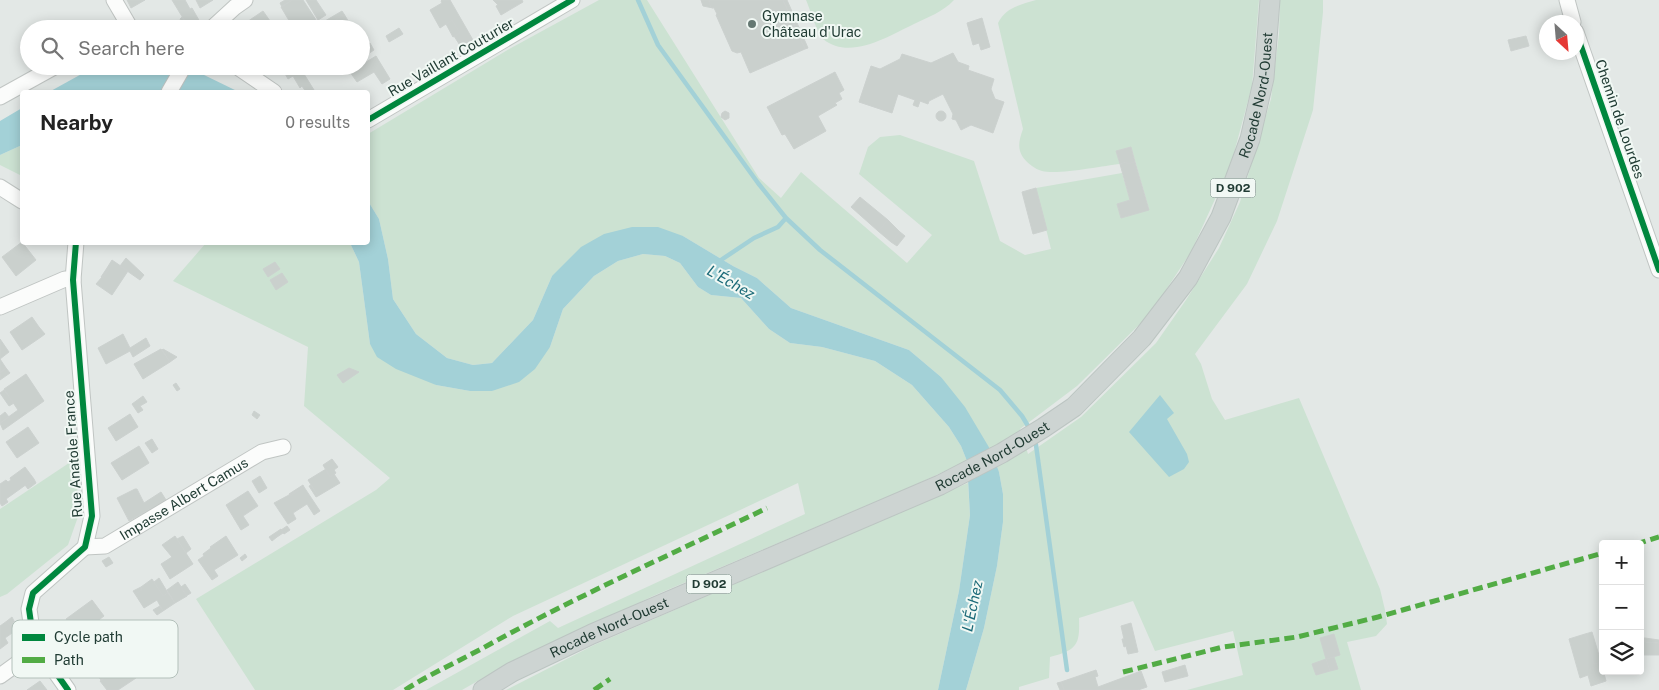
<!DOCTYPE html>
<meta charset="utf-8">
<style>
:root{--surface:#fff;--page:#f6f6f6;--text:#222;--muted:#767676;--line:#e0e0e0}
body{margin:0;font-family:"Public Sans",sans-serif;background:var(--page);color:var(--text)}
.controls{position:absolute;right:15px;bottom:15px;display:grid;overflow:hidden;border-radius:5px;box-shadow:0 2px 12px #0003}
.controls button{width:45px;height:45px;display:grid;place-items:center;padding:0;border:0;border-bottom:1px solid var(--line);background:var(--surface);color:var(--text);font:25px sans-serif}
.compass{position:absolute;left:1539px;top:15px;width:45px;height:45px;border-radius:50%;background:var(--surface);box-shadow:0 2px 12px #0003;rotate:154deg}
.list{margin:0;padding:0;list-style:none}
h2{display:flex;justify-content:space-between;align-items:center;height:65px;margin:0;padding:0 20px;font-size:21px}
h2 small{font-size:16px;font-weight:400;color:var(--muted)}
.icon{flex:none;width:28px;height:28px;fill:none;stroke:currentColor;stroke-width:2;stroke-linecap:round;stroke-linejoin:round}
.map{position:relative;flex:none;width:1659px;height:690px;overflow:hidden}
.search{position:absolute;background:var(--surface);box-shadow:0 2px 12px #0003;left:20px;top:20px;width:350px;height:55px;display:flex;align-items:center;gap:12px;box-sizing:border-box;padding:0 18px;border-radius:28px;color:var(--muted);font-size:19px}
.panel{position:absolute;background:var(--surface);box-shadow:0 2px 12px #0003;left:20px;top:90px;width:350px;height:155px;border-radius:5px}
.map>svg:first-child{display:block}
</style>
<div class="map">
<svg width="1659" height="690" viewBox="0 0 1659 690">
<rect width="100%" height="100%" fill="#e3e8e6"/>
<path fill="#cce2d2" d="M599 0H647L759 178 781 198 801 172 907 263 932 235 859 174 868 147 880 137 900 135 974 161 1000 241 1025 255 1051 249 1036 188 1122 173 1130 200 1117 204 1121 218 1149 209 1131 147 1116 151 1120 164C1102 166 1058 175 1042 171 1038 170 1035 168 1032 166 1017 155 1017 145 1023 129L998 23C1006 7 1020 5 1036 0H1259L1252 86 1231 164 1191 252 1150 314 1077 386 1020 429 1028 454 1081 417 1156 343 1186 300 1219 248 1240 202 1271 99 1279 34 1280 0H1323V12L1313 110 1277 221 1247 284 1195 354 1201 364 1212 399 1225 420 1299 398 1380 589 1385 610 1387 624 1376 636 1347 642 1361 690H1187L1243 675 1233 631 1155 651 1133 601 1079 618C1080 645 1077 650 1050 657L1049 678 1019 687V690H966L984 628 997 566 1003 522V494L999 472 941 377 909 350 791 308 757 278 733 266 683 236 552 276 533 320 492 363 473 365 447 358 416 334 393 299 388 259 379 219 368 201V134L511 48Z
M806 0H954C943 12 928 17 914 24 889 36 850 61 823 39 817 33 810 9 806 0Z
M22 145V176L0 165V155Z
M206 243H350L359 262 370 344 436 385 470 391H492L550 347 563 309 594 276 618 261 643 254 665 256 680 263 698 287 711 295 741 298 769 329 790 343 822 347 875 361 912 385 949 427 961 446 967 461 908 488 653 596 488 675 462 690H426L550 621 558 628 805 514 798 483 513 616 393 690H255L196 599 376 490 390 478 304 406 308 347 173 281Z
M75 459 79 514 68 545 7 594 0 597V509Z
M968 483 970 515 959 591 938 690H506L594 645Z"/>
<path fill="#a3d1d7" d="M101 66H178L202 74 239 92H49L87 71Z
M22 108V145L0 155V121Z
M368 201 379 219 388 259 393 299 416 334 447 358 473 365 492 363 533 320 552 276 581 247 604 234 632 227H658L683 236 733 266 757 278 791 308 909 350 941 377 965 407 990 449 999 472 1003 494V522L997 566 984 628 966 690H938L959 591 970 515 967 461 961 446 949 427 912 385 875 361 822 347 790 343 769 329 741 298 711 295 698 287 680 263 665 256 643 254 618 261 594 276 563 309 550 347 535 369 519 382 492 391H470L436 385 396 369 377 357 370 344 359 262 350 243 368 242Z
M1160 395 1174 413 1167 419 1187 454 1189 462 1184 469 1169 477 1129 432Z"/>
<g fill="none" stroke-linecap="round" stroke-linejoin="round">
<path stroke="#a3d1d7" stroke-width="4.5" d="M638 0 658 45 758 183 786 218 820 250 1000 390 1022 416 1031 431
M718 262 754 238 778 227 786 218
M1035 438 1067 670"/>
</g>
<path fill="#cad0cd" stroke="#ccd1cf" d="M127 0H145L131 8Z
M172 0H185L190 9 192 8 200 22 189 28Z
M196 0H213L200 8Z
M285 0H292L282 7 280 3Z
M292 0H303L320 26 316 29H294L281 7Z
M306 0H316L326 15 318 20Z
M442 0H450L473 40 461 47 454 36 460 33 452 20 440 28 430 10 442 3 441 1Z
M493 0H522L523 2 501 15 496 6 498 5Z
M701 0H710L709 2 711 7 713 8 703 6Z
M710 0H783L805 49 750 73 741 52 737 53 732 51 716 15 717 14 714 8 711 7 709 2Z
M783 0H787L808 48 805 49Z
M263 11 275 28 243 29 241 26Z
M342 11 344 14 328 25 325 21Z
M344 14 353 29H330L328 25Z
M182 17 187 25 184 27 180 19Z
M982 18 990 47 981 50 979 43 973 45 967 23Z
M452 20 460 33 453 37 446 24Z
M399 28 403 34 389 42 386 36Z
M1526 36 1529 46 1511 51 1508 40Z
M370 43 374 50 362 58 361 48Z
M953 53 958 62 969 66 968 70 994 79 991 89 995 99 1004 102 993 133 971 125 961 130 956 120 952 119 953 114 943 94 929 101 928 104 920 101 918 107 913 105 915 100 898 94 892 113 859 102 871 66 880 69 900 59 902 54 931 63Z
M376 56 390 79 382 84 374 72 357 82 350 72Z
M288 66H299L314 90 306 92 302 86 300 88 293 76 288 79 283 70Z
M353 66 355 69 350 72 347 67Z
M835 72 844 90 839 93 842 99 835 103 837 105 818 116 826 131 794 149 785 134 782 135 767 107Z
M725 111 729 113V118L725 120 721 117 722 113Z
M936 116a5 5 0 1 1 10 0a5 5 0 1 1-10 0Z
M1131 147 1135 162 1127 164 1126 162 1120 164 1116 151Z
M1126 162 1127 164 1135 162 1149 210 1121 218 1117 204 1130 200 1120 164Z
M1036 188 1047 230 1033 234 1022 192Z
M860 197 888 220 878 231 851 207Z
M888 220 900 232 891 242 878 231Z
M900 232 905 236 897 246 891 242Z
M22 242 36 260 16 276 2 257Z
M126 258 144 275 140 280 120 266Z
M112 260 128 271 112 295 96 284 109 269 107 268Z
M275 262 280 269 268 277 263 269Z
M107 268 109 269 103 278 101 277Z
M282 273 288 282 276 290 270 280Z
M32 317 39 327 36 329 41 337 22 350 10 332Z
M39 327 45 334 41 337 36 329Z
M123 334 130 348 146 338 150 346 133 357 130 351 106 364 98 348Z
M0 339 9 352 0 359Z
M161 349 170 362 143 379 134 364Z
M163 349 177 357 170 362 162 350Z
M0 359 6 368 0 373Z
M6 368 10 373 0 380V373Z
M349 368 359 372 343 383 337 375Z
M26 374 44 401 3 430 0 423 18 410 4 389Z
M176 383 180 389 177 391 173 385Z
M4 390 14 403 9 406 0 393Z
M143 396 147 402 140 406 143 410 138 413 132 404Z
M254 411 260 415 257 419 252 415Z
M5 412 9 417 0 423V416Z
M130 414 138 427 116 441 108 428Z
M28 427 39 443 17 458 6 442Z
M152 439 158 449 152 453 145 443Z
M139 446 149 463 122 480 111 463Z
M332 459 338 467 334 470 336 473 330 477 323 465Z
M25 467 34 479 6 499 8 502 2 506 0 503V484L6 480 8 482 11 480 10 478Z
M326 469 330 477 334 474 340 483 318 496 308 480Z
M260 476 267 488 259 493 252 481Z
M34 479 36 483 28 489 25 485Z
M303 485 304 487 290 496 289 494Z
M311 485 318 496 316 497 309 486Z
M304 487 320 511 314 515 307 504 293 513 296 519 288 524 274 503Z
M135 489H137L144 503 161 492 166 500 129 521 117 498Z
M248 491 258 506 243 516 249 525 241 530 226 505Z
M287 526 290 530 284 534 281 530Z
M281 529 283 533 277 537 275 533Z
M275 533 277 537 272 541 269 537Z
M175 536 193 564 170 579 161 564 172 557 162 545Z
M183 536 191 549 186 553 177 539Z
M226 536 238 555 214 570 218 576 212 580 198 560 204 556 203 554 211 548 210 547Z
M245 554 247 557 242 561 240 558Z
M109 557 113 563 106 567 102 561Z
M159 578 168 593 163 596 154 582Z
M152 579 163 596 168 593 175 603 163 611 157 600 144 608 135 594 142 590 141 587Z
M178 582 187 596 175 603 167 590Z
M185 584 191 593 186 596 181 587Z
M141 587 142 590 135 594 133 591Z
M92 600 104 616 78 636 66 619Z
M160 606 163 611 157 615 153 610Z
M12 617 18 629 15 631 7 621Z
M7 621 15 631 5 638 8 643 0 649V626Z
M1131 623 1138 652 1128 654 1126 646 1124 647 1122 639H1124L1121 626Z
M1592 632 1601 662 1594 664 1585 634Z
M1334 634 1340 655 1326 659 1320 638Z
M1585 634 1594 664 1601 662 1606 681 1591 686 1588 675 1580 678 1569 639Z
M1640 638H1645V642L1659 643V655H1640Z
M1645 638 1659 640V643L1645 642Z
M1334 657 1338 669 1330 671 1326 659Z
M1326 659 1330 671 1316 675 1312 664Z
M125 663 136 678 130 682 120 667Z
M1185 665 1188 676 1165 682 1162 672Z
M120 667 130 682 118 690H107L100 681Z
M108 670 111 673 101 680 98 676Z
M1096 670 1098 676 1095 677 1098 687 1141 671 1147 687 1138 690H1064L1061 682Z
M40 681 47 690H27Z
M1061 682 1064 690H1060L1057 683Z"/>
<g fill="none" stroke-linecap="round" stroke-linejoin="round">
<g stroke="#c0c5c3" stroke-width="17">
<g id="minor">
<path d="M114 0 131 29"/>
<path d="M1567 0 1573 22"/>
<path d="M211 29 235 7 245 0"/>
<path d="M1576 32 1659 270"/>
<path d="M236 66 274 92"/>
<path d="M169 92 184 66"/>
<path d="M0 97 56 66"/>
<path d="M368 120 572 0"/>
<path d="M0 187 22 201"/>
<path d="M0 307 65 279 73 280"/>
<path id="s1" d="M85 547 105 546 262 452 283 447"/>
<path d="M0 676 40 647"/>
<path d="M68 690 49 663 32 630 29 609 33 593 85 547 92 516 73 280 76 242"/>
</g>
</g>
<g stroke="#bcc5c2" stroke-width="21">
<g id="major">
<path id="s2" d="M483 690 512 672 592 634 940 485 1002 453 1043 428 1074 407 1142 338 1188 278 1221 217 1250 139 1264 78 1270 0"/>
</g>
</g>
<use href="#minor" stroke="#fbfcfb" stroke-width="15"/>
<use href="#major" stroke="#cdd4d2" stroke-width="19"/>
<path stroke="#52ac45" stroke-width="5" stroke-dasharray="10 5" stroke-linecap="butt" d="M1636 544 1659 537
M1123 672 1223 647 1297 637 1378 617 1603 553
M405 690C430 674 457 662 483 648 575 597 672 554 767 508
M594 690 610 679"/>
<g stroke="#f1f8f4" stroke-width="9">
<path id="cycleway" d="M1576 32 1659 270
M368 120 572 0
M68 690 49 663 32 630 29 609 33 593 85 547 92 516 73 280 76 242"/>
</g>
<use href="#cycleway" stroke="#00873e" stroke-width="6"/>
</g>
<circle fill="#657872" stroke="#f1f8f4" stroke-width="2" cx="752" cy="24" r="5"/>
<g text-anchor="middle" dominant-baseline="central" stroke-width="4" stroke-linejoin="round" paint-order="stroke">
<g fill="#f1f8f4" stroke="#5f746e" stroke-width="1">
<rect x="1210.5" y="178.5" width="45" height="19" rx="4"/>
<rect x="686.5" y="574.5" width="45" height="19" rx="4"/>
</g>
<g font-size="12" font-weight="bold" fill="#213c34">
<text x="1233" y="188">D 902</text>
<text x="709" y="584">D 902</text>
</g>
<g font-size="14" fill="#213c34" stroke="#f1f8f4" text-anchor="start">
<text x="762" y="16">Gymnase<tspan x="762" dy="16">Château d'Urac</tspan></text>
</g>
<g font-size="14" fill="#213c34" stroke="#f1f8f4">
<text transform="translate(451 57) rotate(-30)">Rue Vaillant Couturier</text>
<text stroke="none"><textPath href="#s2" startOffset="1026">Rocade Nord-Ouest</textPath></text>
<text transform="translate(1620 119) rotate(71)">Chemin de Lourdes</text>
<text transform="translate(73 454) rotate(-94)">Rue Anatole France</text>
<text stroke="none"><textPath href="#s2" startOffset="561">Rocade Nord-Ouest</textPath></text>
<text stroke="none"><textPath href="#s1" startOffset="112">Impasse Albert Camus</textPath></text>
<text stroke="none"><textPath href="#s2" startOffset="141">Rocade Nord-Ouest</textPath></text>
</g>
<g font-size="15" font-style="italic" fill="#1b6a78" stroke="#f1f8f4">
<text transform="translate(731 282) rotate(30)">L'Échez</text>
<text transform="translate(972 606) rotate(-78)">L'Échez</text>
</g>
</g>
<rect x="12" y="620" width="166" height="58" rx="8" fill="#f1f8f4" stroke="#b3c0ba" stroke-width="1"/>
<rect x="22" y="634" width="23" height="7" fill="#00873e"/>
<rect x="22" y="657" width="23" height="6" fill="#52ac45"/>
<g font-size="14" fill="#213c34">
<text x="54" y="642">Cycle path</text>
<text x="54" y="665">Path</text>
</g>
</svg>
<div class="controls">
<button>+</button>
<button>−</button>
<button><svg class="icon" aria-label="layers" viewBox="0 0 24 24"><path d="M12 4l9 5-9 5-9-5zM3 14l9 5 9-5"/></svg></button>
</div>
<svg class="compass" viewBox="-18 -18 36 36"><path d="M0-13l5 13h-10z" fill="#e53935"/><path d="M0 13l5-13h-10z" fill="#767676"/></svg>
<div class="search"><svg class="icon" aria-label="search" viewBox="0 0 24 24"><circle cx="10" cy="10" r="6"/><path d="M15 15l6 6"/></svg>Search here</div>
<section class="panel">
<h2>Nearby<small>0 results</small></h2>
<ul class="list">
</ul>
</section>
</div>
